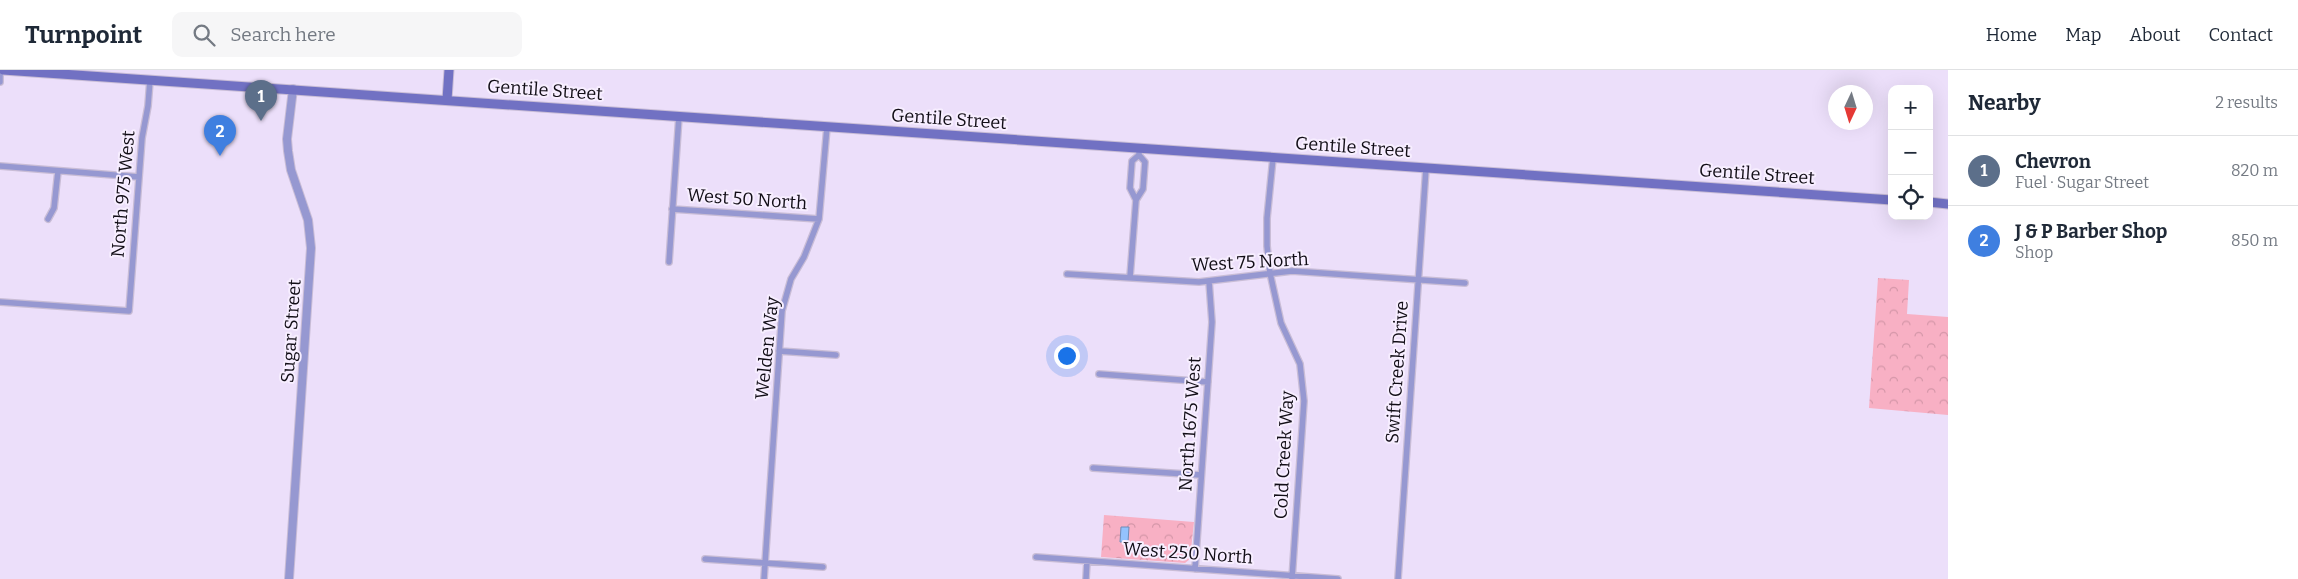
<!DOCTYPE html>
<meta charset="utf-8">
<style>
:root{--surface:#fff;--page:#f6f6f7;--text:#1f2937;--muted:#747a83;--line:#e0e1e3;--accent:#2563eb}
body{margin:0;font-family:Bitter,serif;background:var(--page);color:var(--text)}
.controls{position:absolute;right:15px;top:15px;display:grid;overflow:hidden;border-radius:10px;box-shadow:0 5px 20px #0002}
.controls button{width:45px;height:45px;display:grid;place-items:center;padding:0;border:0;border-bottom:1px solid var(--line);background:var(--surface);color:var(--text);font:25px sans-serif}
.compass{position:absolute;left:1828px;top:15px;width:45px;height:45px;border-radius:50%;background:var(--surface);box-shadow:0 5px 20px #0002;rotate:184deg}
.you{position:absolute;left:1066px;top:285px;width:18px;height:18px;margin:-12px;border:4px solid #fff;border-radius:50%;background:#1a73e8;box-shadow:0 0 0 8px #1a73e833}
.badge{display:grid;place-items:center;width:32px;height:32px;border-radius:50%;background:var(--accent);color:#fff;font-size:16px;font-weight:700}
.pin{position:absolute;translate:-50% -41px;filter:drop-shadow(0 1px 2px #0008)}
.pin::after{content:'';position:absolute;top:26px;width:18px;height:15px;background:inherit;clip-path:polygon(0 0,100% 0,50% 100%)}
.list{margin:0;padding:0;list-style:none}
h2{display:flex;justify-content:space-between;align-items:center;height:65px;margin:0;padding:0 20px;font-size:21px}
h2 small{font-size:16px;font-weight:400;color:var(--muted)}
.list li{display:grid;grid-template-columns:32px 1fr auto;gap:15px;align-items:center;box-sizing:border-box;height:70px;padding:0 20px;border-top:1px solid var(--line)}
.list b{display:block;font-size:19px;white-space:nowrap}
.list p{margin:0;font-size:16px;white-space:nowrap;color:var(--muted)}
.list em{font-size:16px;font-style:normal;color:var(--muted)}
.icon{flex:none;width:28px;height:28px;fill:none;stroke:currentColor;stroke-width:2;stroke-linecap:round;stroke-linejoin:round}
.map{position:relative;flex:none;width:1948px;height:509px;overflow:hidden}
header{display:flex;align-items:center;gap:30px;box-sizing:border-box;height:70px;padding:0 25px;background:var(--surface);border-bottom:1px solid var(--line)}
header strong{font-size:24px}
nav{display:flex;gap:28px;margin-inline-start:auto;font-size:18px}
.search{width:350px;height:45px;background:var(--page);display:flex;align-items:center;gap:12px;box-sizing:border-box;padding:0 18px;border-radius:10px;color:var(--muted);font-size:19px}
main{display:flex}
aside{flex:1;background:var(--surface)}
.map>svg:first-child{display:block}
</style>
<header>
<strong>Turnpoint</strong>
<div class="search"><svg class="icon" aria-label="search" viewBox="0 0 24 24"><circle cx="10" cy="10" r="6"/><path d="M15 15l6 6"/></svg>Search here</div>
<nav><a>Home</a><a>Map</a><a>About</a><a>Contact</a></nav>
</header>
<main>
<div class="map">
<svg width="1948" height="509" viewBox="0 0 1948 509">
<defs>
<pattern id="forest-crowns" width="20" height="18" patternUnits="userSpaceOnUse" patternTransform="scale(1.25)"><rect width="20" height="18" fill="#f8b0c4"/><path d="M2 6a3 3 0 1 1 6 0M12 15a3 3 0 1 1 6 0" fill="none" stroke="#d496a8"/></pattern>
</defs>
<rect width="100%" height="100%" fill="#ecdffa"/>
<path fill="url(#forest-crowns)" d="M1878 208 1909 210 1907 244 1948 247V345L1869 338Z
M1104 445 1194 452 1190 489 1185 493 1101 487Z"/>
<path fill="#94c2fd" stroke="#6d8cb8" d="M1121 457H1129L1128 472H1120Z"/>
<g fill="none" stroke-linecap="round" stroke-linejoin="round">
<g stroke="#c9bdd6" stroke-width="8">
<path id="minor" d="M0 12V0
M1273 88 1267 148V176L1270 203 1281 253 1300 294 1304 331 1292 509
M0 96 139 107
M1136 130 1130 118 1132 91 1139 85
M672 139 819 149
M48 149 54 138 58 101
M669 192 679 46
M1067 204 1199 212 1292 201 1465 213
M1130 207 1136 130 1143 119 1145 92 1139 85V78
M0 232 129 241 142 68 148 36 150 10
M779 281 836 285
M1099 304 1208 312
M1093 398 1201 405
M1036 487 1338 509
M705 489 823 497
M1195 499 1212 252 1209 211
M764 509 782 241 791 209 804 187 819 149 827 57
M1086 509 1087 491
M1398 509 1426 98"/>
</g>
<g stroke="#c9bdd6" stroke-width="10">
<path id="tertiary" d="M289 509 311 178 308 150 291 100 288 81 287 69 293 19"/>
</g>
<g stroke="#c9bdd6" stroke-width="11">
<path id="secondary" d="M3 0 1892 130
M447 30 449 0
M1929 132 1948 134"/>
</g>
<use href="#minor" stroke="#9698d1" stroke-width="5.5"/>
<use href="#tertiary" stroke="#9698d1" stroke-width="8"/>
<use href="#secondary" stroke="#7171c3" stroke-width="9"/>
</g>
<g text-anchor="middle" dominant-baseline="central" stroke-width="4" stroke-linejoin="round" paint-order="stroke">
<g font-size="18" fill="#110d16" stroke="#f7eeff">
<text transform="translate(545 20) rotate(4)">Gentile Street</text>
<text transform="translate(949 49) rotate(4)">Gentile Street</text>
<text transform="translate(1353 77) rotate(4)">Gentile Street</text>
<text transform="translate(1757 104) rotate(4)">Gentile Street</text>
<text transform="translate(123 124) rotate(-85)">North 975 West</text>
<text transform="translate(747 129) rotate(4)">West 50 North</text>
<text transform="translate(1250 192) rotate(-3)">West 75 North</text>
<text transform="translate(291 261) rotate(-86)">Sugar Street</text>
<text transform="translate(767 278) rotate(-84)">Welden Way</text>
<text transform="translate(1397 302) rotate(-86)">Swift Creek Drive</text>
<text transform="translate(1190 354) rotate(-86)">North 1675 West</text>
<text transform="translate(1284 385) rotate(-87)">Cold Creek Way</text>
<text transform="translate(1188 483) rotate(4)">West 250 North</text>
</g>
</g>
</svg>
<div class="controls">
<button>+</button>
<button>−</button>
<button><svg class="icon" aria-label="locate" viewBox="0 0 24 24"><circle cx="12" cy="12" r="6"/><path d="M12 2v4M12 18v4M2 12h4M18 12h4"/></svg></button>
</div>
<svg class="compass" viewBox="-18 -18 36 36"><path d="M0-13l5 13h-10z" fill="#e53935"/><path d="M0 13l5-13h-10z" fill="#747a83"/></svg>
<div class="you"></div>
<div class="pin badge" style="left:261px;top:51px;background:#5c6f8a">1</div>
<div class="pin badge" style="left:220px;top:86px;background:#3f7fe0">2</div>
</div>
<aside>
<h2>Nearby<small>2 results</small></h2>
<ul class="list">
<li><span class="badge" style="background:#5c6f8a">1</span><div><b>Chevron</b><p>Fuel · Sugar Street</p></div><em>820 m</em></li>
<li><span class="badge" style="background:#3f7fe0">2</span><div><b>J &amp; P Barber Shop</b><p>Shop</p></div><em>850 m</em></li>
</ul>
</aside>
</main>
